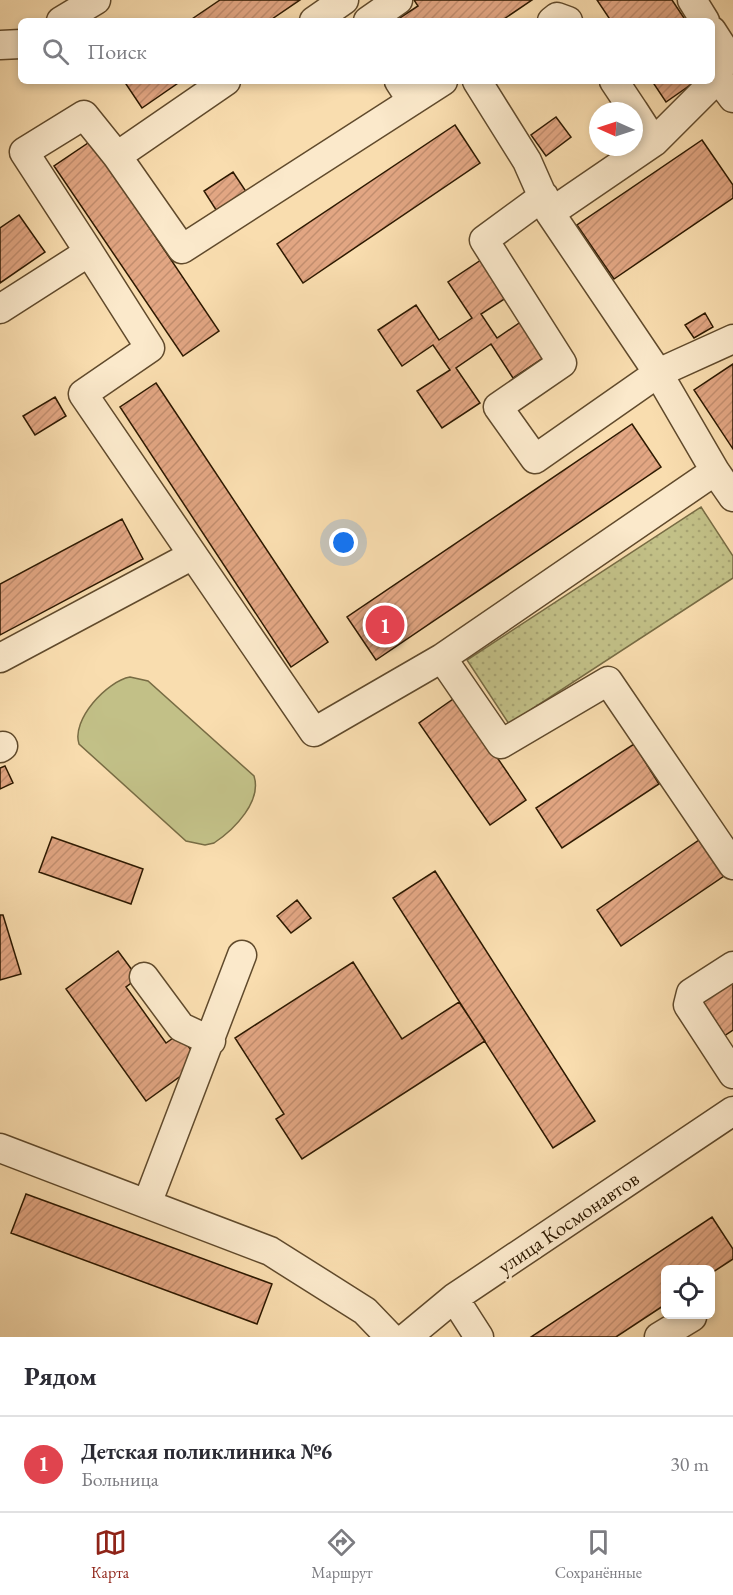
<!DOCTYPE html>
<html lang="ru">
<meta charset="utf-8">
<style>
:root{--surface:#fff;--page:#f2f2f3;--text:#2b2b33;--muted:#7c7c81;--line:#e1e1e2;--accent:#8f2418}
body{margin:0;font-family:"EB Garamond",serif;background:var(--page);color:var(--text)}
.controls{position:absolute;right:18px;bottom:18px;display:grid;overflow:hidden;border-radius:9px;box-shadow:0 3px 9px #0003}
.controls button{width:54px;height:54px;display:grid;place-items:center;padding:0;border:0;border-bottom:2px solid var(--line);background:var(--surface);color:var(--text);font:30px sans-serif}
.compass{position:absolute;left:589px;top:102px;width:54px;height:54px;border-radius:50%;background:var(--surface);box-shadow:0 3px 9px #0003;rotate:273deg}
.you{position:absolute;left:344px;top:543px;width:21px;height:21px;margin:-15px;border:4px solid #fff;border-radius:50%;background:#1a73e8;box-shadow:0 0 0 9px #1a73e833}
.badge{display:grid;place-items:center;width:39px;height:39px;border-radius:50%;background:var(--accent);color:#fff;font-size:20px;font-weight:700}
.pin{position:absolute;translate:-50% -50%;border:3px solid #fff;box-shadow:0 2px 6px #0006}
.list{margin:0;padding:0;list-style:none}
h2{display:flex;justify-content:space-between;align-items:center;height:78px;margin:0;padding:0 24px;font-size:26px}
h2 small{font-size:20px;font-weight:400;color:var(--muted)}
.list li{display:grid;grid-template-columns:39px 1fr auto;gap:18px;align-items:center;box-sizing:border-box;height:96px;padding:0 24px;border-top:2px solid var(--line)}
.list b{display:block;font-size:22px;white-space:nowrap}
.list p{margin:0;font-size:20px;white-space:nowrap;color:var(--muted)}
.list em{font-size:20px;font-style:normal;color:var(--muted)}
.icon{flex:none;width:33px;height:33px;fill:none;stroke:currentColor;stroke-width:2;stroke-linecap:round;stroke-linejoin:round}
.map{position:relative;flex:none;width:733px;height:1337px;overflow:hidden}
.search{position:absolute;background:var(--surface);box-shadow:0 3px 9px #0003;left:18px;right:18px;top:18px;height:66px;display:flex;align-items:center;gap:15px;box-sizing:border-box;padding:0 21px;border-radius:9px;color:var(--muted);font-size:22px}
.sheet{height:174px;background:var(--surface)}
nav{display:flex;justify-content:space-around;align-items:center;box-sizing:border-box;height:84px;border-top:2px solid var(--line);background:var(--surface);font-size:16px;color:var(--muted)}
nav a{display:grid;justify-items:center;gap:3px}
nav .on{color:var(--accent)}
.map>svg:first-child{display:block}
</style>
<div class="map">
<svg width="733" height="1337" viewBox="0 0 733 1337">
<defs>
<pattern id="park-dots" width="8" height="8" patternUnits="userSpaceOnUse" patternTransform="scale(1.5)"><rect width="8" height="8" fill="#c2c087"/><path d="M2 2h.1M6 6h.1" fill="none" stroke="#a7a473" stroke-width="1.8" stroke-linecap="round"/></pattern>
<pattern id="building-hatch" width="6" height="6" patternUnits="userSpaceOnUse" patternTransform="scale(1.5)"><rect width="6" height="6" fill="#e2a683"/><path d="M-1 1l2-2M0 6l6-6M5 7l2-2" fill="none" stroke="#c28e6f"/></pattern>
</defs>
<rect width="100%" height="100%" fill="#f9ddaf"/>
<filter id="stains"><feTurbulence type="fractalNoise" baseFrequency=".00333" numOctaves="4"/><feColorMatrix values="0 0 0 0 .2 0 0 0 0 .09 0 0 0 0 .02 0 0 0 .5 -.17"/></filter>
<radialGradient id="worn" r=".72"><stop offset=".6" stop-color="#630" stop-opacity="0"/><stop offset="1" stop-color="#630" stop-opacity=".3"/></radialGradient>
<path fill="url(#park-dots)" stroke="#786c44" stroke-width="1.5" d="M701 507 733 556V578L509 724 467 660Z"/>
<path fill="#c2c087" stroke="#786c44" stroke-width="1.5" d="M130 677 148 681 254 776C262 801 235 829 214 843L205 845 186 841 79 744C71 720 107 681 130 677Z"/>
<path fill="url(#building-hatch)" stroke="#2d1900" stroke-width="1.5" d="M220 0H300L269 21H189Z
M414 0H532L501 21H395L418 6Z
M597 0H672L686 21H611Z
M124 81H181L142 108Z
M652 81H696L666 102Z
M556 117 571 137 546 156 531 135Z
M455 125 480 163 303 283 277 244Z
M702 140 733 185V198L614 279 577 225Z
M91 141 219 331 183 356 54 166Z
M233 172 247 193 218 213 204 191Z
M19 215 45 252 0 283V228Z
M487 256 512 294 481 314 497 338 528 317 552 352 513 378 491 344 456 368 480 403 442 428 417 391 450 370 433 345 402 366 378 330 416 305 439 340 472 318 448 282Z
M705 313 713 327 694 338 685 325Z
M733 364V449L694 390Z
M156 383 328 642 291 667 120 407Z
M55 397 66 416 35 435 23 416Z
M632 424 661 467 376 660 347 617Z
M122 519 143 559 0 635V584Z
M456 697 526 800 490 825 419 723Z
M634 744 659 784 562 848 536 808Z
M5 766 13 783 0 789V768Z
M52 837 143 869 131 904 39 872Z
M699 840 724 876 621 946 597 910Z
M435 871 595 1121 553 1148 393 898Z
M297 900 311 918 291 933 277 916Z
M0 915H3L21 974 0 980Z
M118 951 138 978 126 987 166 1043 179 1034 200 1062 146 1101 66 989Z
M353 962 402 1039 459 1002 485 1041 302 1159 276 1119 284 1114 235 1038Z
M733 982V1030L721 1038 699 1004Z
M26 1194 272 1284 257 1324 11 1233Z
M712 1217 733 1249V1259L710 1274V1270H666V1304L616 1337H531Z"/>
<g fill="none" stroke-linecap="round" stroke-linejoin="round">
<g stroke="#604a2c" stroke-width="31">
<path id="minor" d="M692 0 705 21
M61 21 96 0
M314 21 344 0
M368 21 398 0
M552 21 557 17 568 21
M712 31 723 48 718 78
M0 45 21 44
M226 81 117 156 182 249 443 81
M399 81 412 101
M477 81 527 161 550 213 654 142
M614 81 634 111
M634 111 654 142 718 78 733 98
M544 196 484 240 562 363 498 407 535 459 658 373 550 213
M89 252 150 348 83 394 314 732 442 658 501 744 608 681 733 865
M0 309 89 252 24 152 84 115 117 156
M715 471 733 497
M0 658 193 555
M442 658 715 471 658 373 733 339
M0 748 3 746
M733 966 691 993 688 1005 733 1074
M144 977 181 1027 211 1041
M0 1148 270 1251 365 1311 390 1337
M147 1204 242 955
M454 1298 479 1337
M407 1337 454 1298 733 1111
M659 1337 692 1317"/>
</g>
<use href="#minor" stroke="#fbe9cb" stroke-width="28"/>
</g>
<g text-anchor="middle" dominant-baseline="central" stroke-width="6" stroke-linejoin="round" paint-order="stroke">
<g font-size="21" fill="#2d1900" stroke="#fbe9cb">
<text transform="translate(568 1222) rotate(-34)">улица Космонавтов</text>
</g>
</g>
<rect width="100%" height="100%" filter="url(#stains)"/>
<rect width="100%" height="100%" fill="url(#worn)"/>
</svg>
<div class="controls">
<button><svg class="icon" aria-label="locate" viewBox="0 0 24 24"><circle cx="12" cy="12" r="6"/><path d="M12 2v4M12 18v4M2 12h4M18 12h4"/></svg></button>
</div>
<svg class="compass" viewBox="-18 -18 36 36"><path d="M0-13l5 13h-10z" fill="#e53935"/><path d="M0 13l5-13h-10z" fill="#7c7c81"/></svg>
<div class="you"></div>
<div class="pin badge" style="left:385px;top:625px;background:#e0444e">1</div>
<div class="search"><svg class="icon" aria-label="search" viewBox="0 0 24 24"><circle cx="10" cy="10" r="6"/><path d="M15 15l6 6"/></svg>Поиск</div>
</div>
<section class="sheet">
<h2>Рядом<small></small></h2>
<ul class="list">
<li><span class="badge" style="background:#e0444e">1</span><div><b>Детская поликлиника №6</b><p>Больница</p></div><em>30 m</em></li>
</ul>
</section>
<nav>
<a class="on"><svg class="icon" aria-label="map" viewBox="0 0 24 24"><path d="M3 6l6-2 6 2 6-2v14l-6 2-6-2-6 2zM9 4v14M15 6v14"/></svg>Карта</a>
<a><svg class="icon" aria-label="directions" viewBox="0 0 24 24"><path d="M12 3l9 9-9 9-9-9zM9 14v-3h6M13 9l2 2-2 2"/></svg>Маршрут</a>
<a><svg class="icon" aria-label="saved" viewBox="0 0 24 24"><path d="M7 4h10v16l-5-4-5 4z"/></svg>Сохранённые</a>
</nav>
